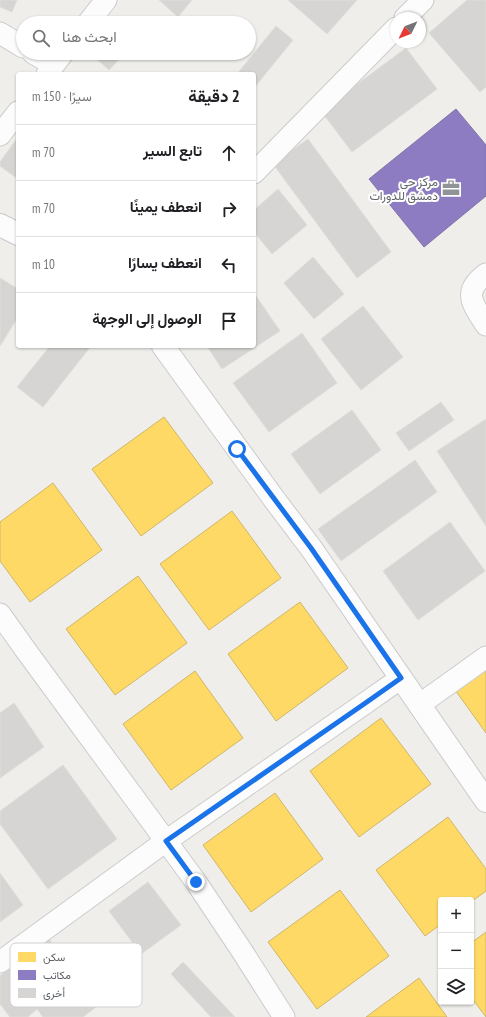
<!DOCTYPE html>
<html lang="ar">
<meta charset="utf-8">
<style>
:root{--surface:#fff;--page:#f6f6f6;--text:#202124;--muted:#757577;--line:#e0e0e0}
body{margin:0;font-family:"PT Sans Narrow",Vazirmatn,sans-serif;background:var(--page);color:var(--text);direction:rtl}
.controls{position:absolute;right:12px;bottom:12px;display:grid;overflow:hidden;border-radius:4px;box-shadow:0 1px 3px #0004}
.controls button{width:36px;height:36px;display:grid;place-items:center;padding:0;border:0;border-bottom:1px solid var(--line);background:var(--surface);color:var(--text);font:20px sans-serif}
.compass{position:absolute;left:390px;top:12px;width:36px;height:36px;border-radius:50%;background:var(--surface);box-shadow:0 1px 3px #0004;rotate:227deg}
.stop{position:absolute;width:12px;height:12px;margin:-9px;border:3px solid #1a73e8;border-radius:50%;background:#fff}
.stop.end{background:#1a73e8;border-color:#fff;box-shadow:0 1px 4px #0008}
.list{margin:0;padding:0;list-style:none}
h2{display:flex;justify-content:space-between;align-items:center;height:52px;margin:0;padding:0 16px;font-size:17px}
h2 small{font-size:13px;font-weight:400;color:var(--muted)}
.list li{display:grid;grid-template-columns:26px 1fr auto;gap:12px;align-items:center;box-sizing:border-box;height:56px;padding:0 16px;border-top:1px solid var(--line)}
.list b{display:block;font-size:15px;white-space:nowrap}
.list em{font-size:13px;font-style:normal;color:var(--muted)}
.icon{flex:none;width:22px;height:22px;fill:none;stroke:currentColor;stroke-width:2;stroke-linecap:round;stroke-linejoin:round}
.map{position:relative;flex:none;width:486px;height:1017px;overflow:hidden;direction:ltr}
.search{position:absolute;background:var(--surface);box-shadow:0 1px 3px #0004;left:16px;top:16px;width:240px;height:44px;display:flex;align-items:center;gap:10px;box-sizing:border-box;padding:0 14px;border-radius:22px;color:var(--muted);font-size:15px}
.panel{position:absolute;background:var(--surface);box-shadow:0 1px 3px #0004;left:16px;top:72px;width:240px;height:276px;border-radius:4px;direction:rtl}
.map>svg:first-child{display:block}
</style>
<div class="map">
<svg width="486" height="1017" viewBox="0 0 486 1017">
<rect width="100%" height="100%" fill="#efeeea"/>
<path fill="#ffd966" stroke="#cfb667" d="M164 417 213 483 141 536 92 469Z
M53 483 102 550 30 602 0 561V522Z
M232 511 281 578 209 630 160 564Z
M138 576 187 643 115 695 66 629Z
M300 602 348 668 276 721 228 654Z
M486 663V733L453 687Z
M195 671 243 738 171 790 123 724Z
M381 718 431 784 359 837 310 771Z
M275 793 323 859 251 912 203 845Z
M448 817 486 869V891L471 902V900H441V924L425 936 376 870Z
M340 890 389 956 317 1009 268 942Z
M486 932V1017L471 997V943Z
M419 978 447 1017H366Z"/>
<path fill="#8e7cc3" stroke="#8074a8" d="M456 109 486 145V196L424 247 369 179Z"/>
<path fill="#d6d5d3" stroke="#deddd9" d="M0 0H17L12 12 0 7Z
M159 0H192L178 17Z
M288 0H357L327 34Z
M467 0H486V87L480 92 429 33Z
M113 17 120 23H108Z
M276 26 293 40 254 88V74H237Z
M406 48 437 89 352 152 321 111Z
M90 53H125L109 70Z
M18 137V179L0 166V162Z
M308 139 391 252 357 278 273 164Z
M278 189 307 225 272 254 254 232V210Z
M313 257 344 294 314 319 284 283Z
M0 278 18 289V317L0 346Z
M256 296 280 331 222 369 207 346H254V297Z
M363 306 403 357 361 390 321 339Z
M302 333 337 383 269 432 233 383Z
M50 346H91L43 407 17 387Z
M441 402 454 420 409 451 396 433Z
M352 410 381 450 320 494 291 454Z
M486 419V526L437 451Z
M415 460 437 492 341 561 318 529Z
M450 522 485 571 418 620 383 571Z
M14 703 44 747 0 778V713Z
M63 765 117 839 48 889 0 824V811Z
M0 873 23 905 0 922Z
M148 882 181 925 141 954 109 911Z
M48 938 100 1004 83 1017H43L37 1009 28 1017H10L0 1004V976Z
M183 962 235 1017H211L171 974Z"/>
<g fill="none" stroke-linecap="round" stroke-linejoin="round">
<g stroke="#cbcccc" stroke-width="23">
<path id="street" d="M405 18 423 0
M88 23 106 0
M0 33 23 47
M33 53 53 65
M47 74 63 53
M0 135 18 112
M254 173 396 28
M486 274C462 292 472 303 486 325
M0 614 27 652 196 882 242 951 284 1017
M419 705 486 657
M0 962 166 841 364 704 401 678"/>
</g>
<g stroke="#cacacb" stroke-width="24">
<path id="secondary" d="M0 225 18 234
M163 346 274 499 311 548 486 801"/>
</g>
<use href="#street" stroke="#fdfcfc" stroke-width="21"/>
<use href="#secondary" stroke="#fdfcfc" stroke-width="22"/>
</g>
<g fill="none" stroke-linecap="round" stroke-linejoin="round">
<path stroke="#1a73e8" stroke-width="5" d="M196 882 166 841 364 704 401 678 311 548 237 449"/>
</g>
<defs>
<g id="office-bare" transform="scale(1.38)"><path d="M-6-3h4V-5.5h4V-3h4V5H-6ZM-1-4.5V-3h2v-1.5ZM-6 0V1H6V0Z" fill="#919496" stroke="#fff" stroke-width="2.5" paint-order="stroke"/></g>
</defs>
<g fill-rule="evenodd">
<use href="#office-bare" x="451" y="188"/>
</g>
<g text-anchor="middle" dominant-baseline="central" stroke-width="4" stroke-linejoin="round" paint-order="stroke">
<g font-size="12" fill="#5f6368" stroke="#fff" text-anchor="end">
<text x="438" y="181">مركز حي<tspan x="438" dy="14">دمشق للدورات</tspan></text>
</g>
</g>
<rect x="10" y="943" width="132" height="64" rx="6" fill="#fff" stroke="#cfd0d2" stroke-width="1"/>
<rect x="18" y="952" width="18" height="10" fill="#ffd966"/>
<rect x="18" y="970" width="18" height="10" fill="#8e7cc3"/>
<rect x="18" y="988" width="18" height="10" fill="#d6d5d3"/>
<g font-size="11" fill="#5f6368">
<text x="43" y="961">سكن</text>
<text x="43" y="979">مكاتب</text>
<text x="43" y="997">أخرى</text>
</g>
</svg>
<div class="controls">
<button>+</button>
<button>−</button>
<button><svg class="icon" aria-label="layers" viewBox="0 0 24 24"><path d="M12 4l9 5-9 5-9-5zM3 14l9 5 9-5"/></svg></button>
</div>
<svg class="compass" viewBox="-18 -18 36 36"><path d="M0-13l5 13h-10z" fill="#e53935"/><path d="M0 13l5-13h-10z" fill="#757577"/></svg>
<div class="stop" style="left:237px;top:449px"></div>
<div class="stop end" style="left:196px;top:882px"></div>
<div class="search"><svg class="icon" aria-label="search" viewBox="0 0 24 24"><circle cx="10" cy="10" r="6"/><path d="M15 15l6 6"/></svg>ابحث هنا</div>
<section class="panel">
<h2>2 دقيقة<small>سيرًا · 150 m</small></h2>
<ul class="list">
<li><svg class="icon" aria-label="ahead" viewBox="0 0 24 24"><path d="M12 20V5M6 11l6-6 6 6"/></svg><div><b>تابع السير</b></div><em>70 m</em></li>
<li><svg class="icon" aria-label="right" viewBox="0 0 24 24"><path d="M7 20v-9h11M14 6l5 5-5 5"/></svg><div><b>انعطف يمينًا</b></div><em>70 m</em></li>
<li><svg class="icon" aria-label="left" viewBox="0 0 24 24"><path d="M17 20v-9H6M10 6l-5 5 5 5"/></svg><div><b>انعطف يسارًا</b></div><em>10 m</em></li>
<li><svg class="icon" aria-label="arrive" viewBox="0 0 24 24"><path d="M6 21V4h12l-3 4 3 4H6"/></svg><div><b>الوصول إلى الوجهة</b></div></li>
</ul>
</section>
</div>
